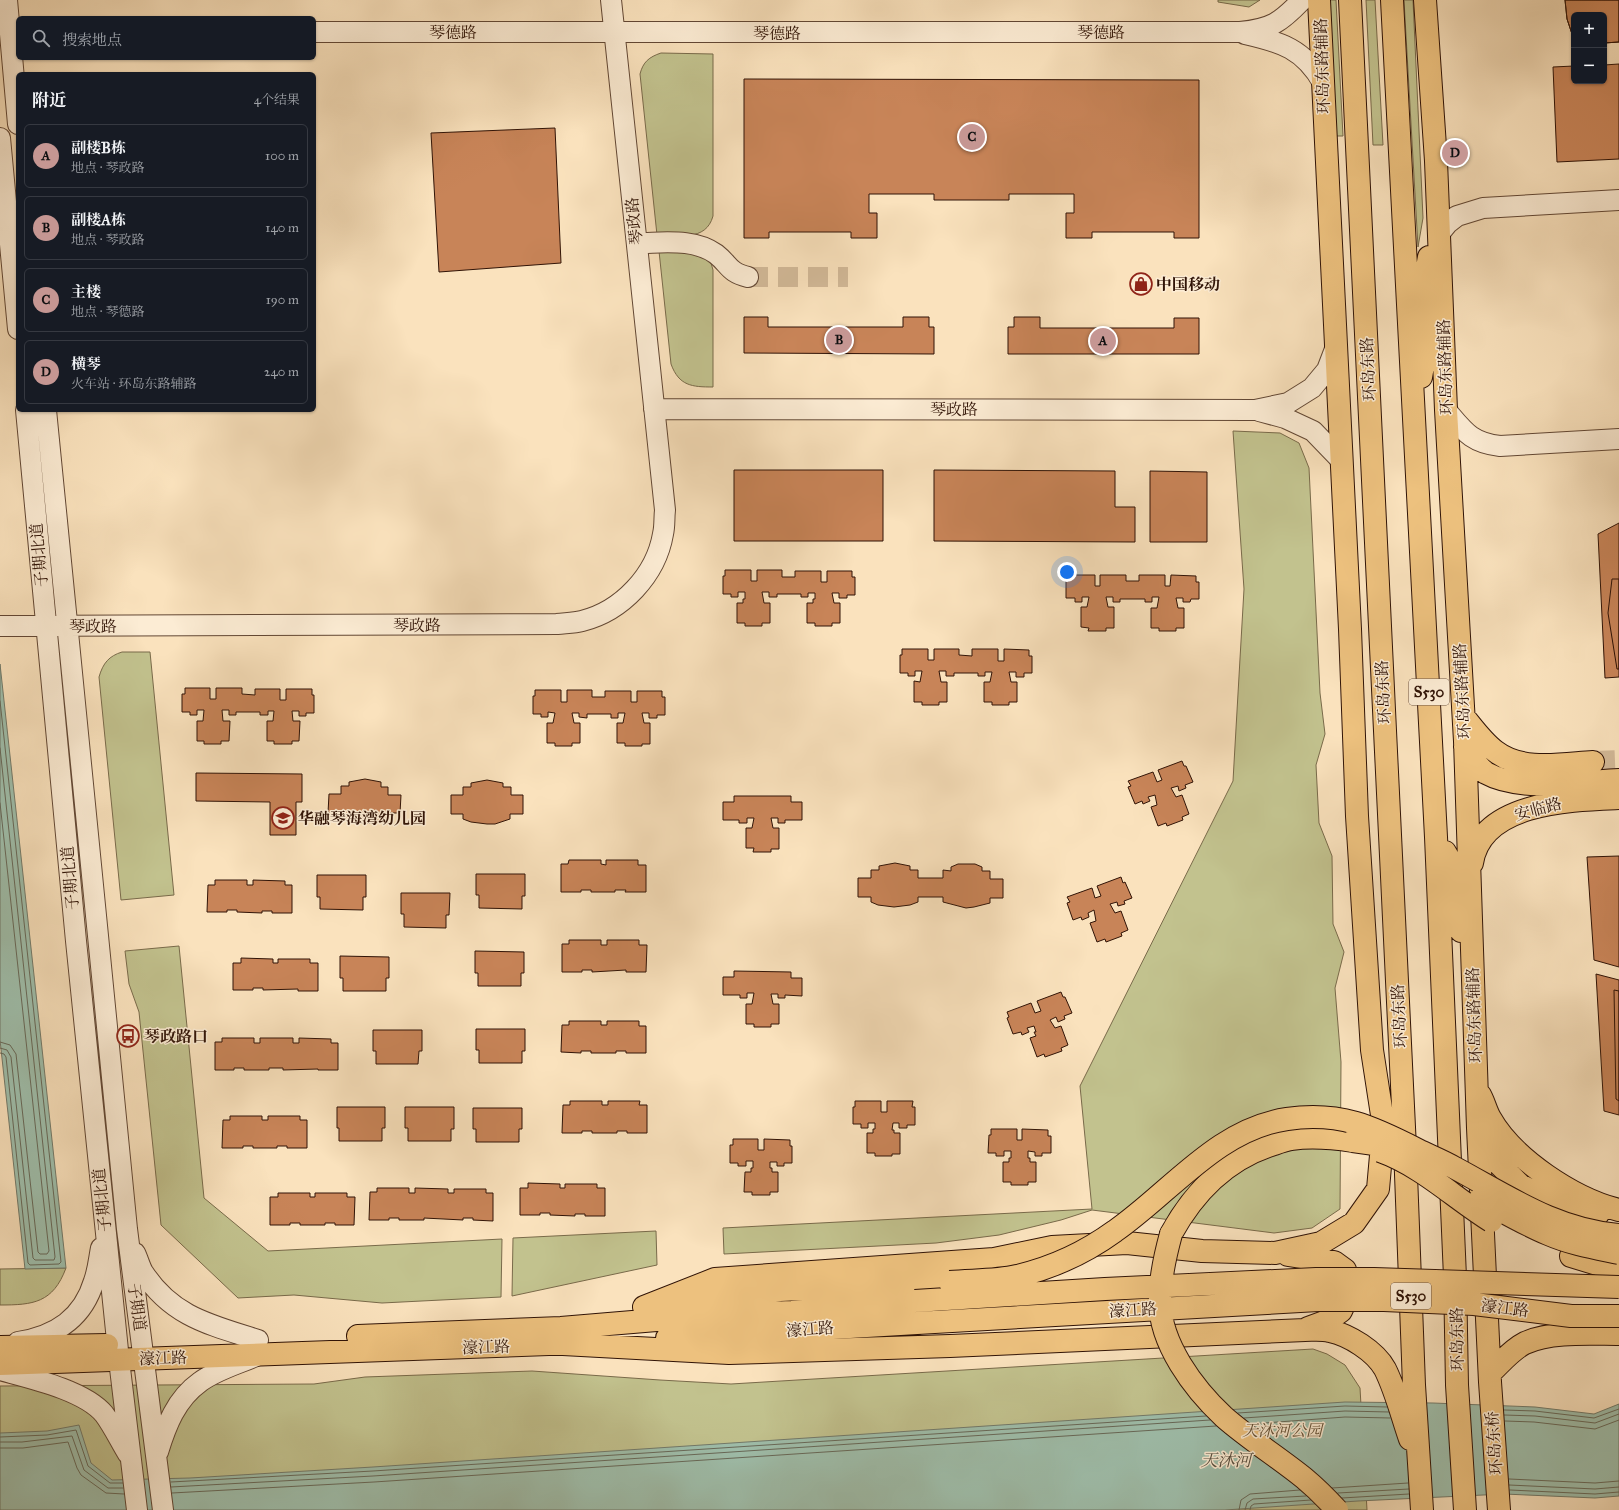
<!DOCTYPE html>
<html lang="zh">
<meta charset="utf-8">
<style>
:root{--surface:#171b24;--page:#20242c;--text:#f1f3f6;--muted:#9ea1a6;--line:#363941;--accent:#c59692}
body{margin:0;font-family:"IM FELL Great Primer","Noto Serif SC",serif;background:var(--page);color:var(--text)}
.controls{position:absolute;right:12px;top:12px;display:grid;overflow:hidden;border-radius:6px;box-shadow:0 1px 3px #0004}
.controls button{width:36px;height:36px;display:grid;place-items:center;padding:0;border:0;border-bottom:1px solid var(--line);background:var(--surface);color:var(--text);font:20px sans-serif}
.you{position:absolute;left:1067px;top:572px;width:14px;height:14px;margin:-10px;border:3px solid #fff;border-radius:50%;background:#1a73e8;box-shadow:0 0 0 6px #1a73e833}
.badge{display:grid;place-items:center;width:26px;height:26px;border-radius:50%;background:var(--accent);color:#111;font-size:13px;font-weight:700}
.pin{position:absolute;translate:-50% -50%;border:2px solid #fff;box-shadow:0 1px 4px #0006}
.list{margin:0;padding:0;list-style:none}
h2{display:flex;justify-content:space-between;align-items:center;height:52px;margin:0;padding:0 16px;font-size:17px}
h2 small{font-size:13px;font-weight:400;color:var(--muted)}
.list li{display:grid;grid-template-columns:26px 1fr auto;gap:12px;align-items:center;box-sizing:border-box;height:64px;margin:0 8px 8px;padding:0 8px;border:1px solid var(--line);border-radius:6px}
.list b{display:block;font-size:15px;white-space:nowrap}
.list p{margin:0;font-size:13px;white-space:nowrap;color:var(--muted)}
.list em{font-size:13px;font-style:normal;color:var(--muted)}
.icon{flex:none;width:22px;height:22px;fill:none;stroke:currentColor;stroke-width:2;stroke-linecap:round;stroke-linejoin:round}
.map{position:relative;flex:none;width:1619px;height:1510px;overflow:hidden}
.search{position:absolute;background:var(--surface);box-shadow:0 1px 3px #0004;left:16px;top:16px;width:300px;height:44px;display:flex;align-items:center;gap:10px;box-sizing:border-box;padding:0 14px;border-radius:6px;color:var(--muted);font-size:15px}
.panel{position:absolute;background:var(--surface);box-shadow:0 1px 3px #0004;left:16px;top:72px;width:300px;height:340px;border-radius:6px}
.map>svg:first-child{display:block}
</style>
<div class="map">
<svg width="1619" height="1510" viewBox="0 0 1619 1510">
<rect width="100%" height="100%" fill="#fae2bd"/>
<filter id="stains"><feTurbulence type="fractalNoise" baseFrequency=".005" numOctaves="4"/><feColorMatrix values="0 0 0 0 .2 0 0 0 0 .09 0 0 0 0 .02 0 0 0 .5 -.17"/></filter>
<radialGradient id="worn" r=".72"><stop offset=".6" stop-color="#630" stop-opacity="0"/><stop offset="1" stop-color="#630" stop-opacity=".3"/></radialGradient>
<path fill="#c2c28e" stroke="#796a4a" d="M1218 0H1260L1249 7 1218 2Z
M1327 0H1336L1343 136H1334Z
M1366 0H1375L1383 145H1373Z
M1404 0H1413L1423 218 1418 247Z
M661 53 713 54V216C706 242 678 235 657 235L640 74C643 62 649 57 661 53Z
M659 251H695L711 263 713 270V387C692 387 679 386 671 364Z
M1233 431 1280 433 1299 443 1309 468 1320 693 1325 734 1316 765 1319 823 1332 856 1333 924 1344 952 1335 988 1341 1062 1340 1209 1312 1228 1274 1233 1092 1210 1061 1220 999 1235 936 1243 724 1254 723 1228 1092 1209 1080 1086 1233 781 1244 589Z
M122 652H150L174 895 121 900 99 677C103 663 109 656 122 652Z
M179 946 204 1198 268 1251 502 1239 501 1297 382 1303 294 1295 238 1298 161 1225 139 1012 129 984 125 951Z
M656 1231 657 1265 512 1296 513 1238Z
M66 1268C53 1303 33 1305 0 1305V1269Z
M1313 1349 1327 1354 1345 1365 1360 1388 1367 1510H0V1386L314 1384 365 1377 532 1371 660 1380 731 1384Z"/>
<path fill="#9fbfac" stroke="#737a6a" d="M0 664 66 1268 25 1269 0 1040Z
M1345 1402 1433 1403 1535 1407 1594 1414 1619 1404V1496L1595 1498 1504 1494 1358 1501 1225 1510H0V1433L47 1431 79 1425 91 1463 112 1480 190 1478 373 1467Z"/>
<g fill="none" stroke-linecap="round" stroke-linejoin="round">
<path stroke="#686959" stroke-width="1" d="M0 701 61 1262 59 1264 30 1265 28 1263 6 1057 4 1054 0 1053
M0 748 55 1257 54 1260H35L33 1258 11 1057 7 1050 0 1048
M0 803 49 1251 47 1254H40L38 1252 16 1054 10 1045 0 1042
M1504 1410 1535 1411 1594 1418 1619 1409
M1238 1413 1345 1406 1387 1407
M1504 1415 1535 1416 1595 1423 1619 1414
M1244 1418 1345 1411 1389 1412
M1505 1421 1534 1422 1595 1429 1619 1420
M1251 1424 1345 1417 1390 1418
M0 1437 47 1435 76 1430 88 1466 110 1483H123
M0 1442H22L72 1436 84 1470 108 1488H123
M0 1448H23L68 1442 77 1468 81 1475 106 1493 124 1494
M1509 1479 1595 1483 1619 1481
M171 1482 373 1471 1206 1416
M1509 1485 1595 1489 1619 1487
M171 1487 373 1476 1210 1420
M1332 1488 1408 1483
M1510 1490 1595 1494 1619 1492
M172 1493 374 1482 1216 1426
M1338 1493 1409 1489
M1342 1498 1409 1494
M1239 1510 1241 1500 1250 1494 1300 1490
M1245 1510 1247 1503 1253 1499 1306 1496
M1250 1510 1251 1506 1254 1504 1311 1500"/>
</g>
<path fill="#c88458" stroke="#301306" d="M1565 0H1619V42L1604 43V15H1574L1573 37 1567 19Z
M1565 0H1619V42L1604 43V15H1574L1573 37 1567 19Z
M1619 64V159L1557 162 1553 67 1574 66V81H1604V65Z
M744 79 1199 80V238H1174V232H1092V238H1066V213H1074V194H1009V200H934V194H869V213H877V238H851V232H769V238H744Z
M555 128 561 263 439 272 431 133Z
M744 317H768V327H903V317H929V327H934V354L744 353Z
M1014 317H1040V328H1174V318H1199V354H1008V327H1014Z
M734 470H883V541H734Z
M934 470 1115 471V507H1135V542L934 541Z
M1150 471 1207 472V542H1150Z
M1619 523V677L1605 678 1598 534Z
M725 570H751V581H757V570H782V577H795V571H821V582H827V571H852V577H855V595H847V598H839V593H832L834 603H840V623H832V626H815V623H807V603H813V599H815V593H808V597H801V594H777V597H769V592H762L764 603H770V623H762V626H745V623H737V603H743V599H745V592H738V597H731V594H723V576H725Z
M1069 575H1095V586H1100V575H1126V581H1139V575H1165V586H1170L1171 575 1196 576V582H1199V599H1191L1190 602H1183V598H1176L1178 608H1184V628H1176V631H1159V628H1151V608H1157L1159 597H1152V602H1145V599H1120V602H1113V597H1106L1108 607H1114V628H1106V631H1088L1089 628 1081 627V607H1087L1089 597H1082V602H1075V598H1066V581H1069Z
M1612 579H1619V669H1617L1608 613Z
M902 649H928V660H934V649H959V655L972 656V649H998V661H1004V649L1029 650V656H1032V673H1024V677H1016V672H1009L1011 682H1017V702H1009V705H992V702H984V682H990L992 672H985V676H978V673H954V676H946V671H939L941 682H947V702H939V705H922V702H914V681L920 682 922 671H915V676H908V673H900V655H902Z
M185 688H210V699H216V688H242V694L255 695V689H280V700H286V689H312V695H314V713H306V716H299V711H292L293 721H300L299 741H292V744H274V741H267V721H273L274 711H268V715H260V712H236V715H229V710H222L223 721H230L229 741H221V744H204V741H197V721H203L204 710H197V715H190V712H182V694H185Z
M535 690H561V702H567V690H592V697H605V691H631V702H637V691H662V697H665V715H657V718H649V713H642L644 723H650V744H642V746H625V743H617V723H623L625 713H618V718H611V714H587V718L579 717V713H572L574 723H580V743H572V746H555V743H547V723H553L555 713 548 712V717H541V714H533V696H535Z
M1182 761 1184 766H1186L1193 782 1185 785 1186 788 1179 791 1178 786 1171 788 1176 797 1182 795 1189 814 1182 817 1183 820 1167 826 1166 823 1158 826 1151 807 1157 805 1155 795 1148 797 1150 801 1143 804 1142 801 1135 804 1128 787 1131 786 1128 781 1153 772 1157 782 1162 780 1158 770Z
M196 773 302 774V802H296V835H270V802L196 801Z
M365 779 381 782V787H388V795H401L400 813H388V818L373 823H356L341 818V813H328L329 794H341V786H349V782Z
M487 780 503 783V787H511V795H523V814H510V819L495 824H487L471 822 463 819V814H451V795H463V787H471V783Z
M734 796H791V802H802V820H785V823H778V818H771L773 828H779V849H771V852H753L754 848H746V828H752L754 818H747V823H739V820H723V802H734Z
M1619 856V967L1594 960 1587 857Z
M569 860H601V864L606 865V860H638V865H646V892H625L626 890H615V892H591V890H581V892H561V864H568Z
M895 863 910 866V870H918V878H943V870L951 871V867L958 864H975L982 867V871H990V879H1003V898H990V903L974 907 966 908 943 902V897H918V902L910 905 894 907 878 905 871 902V897H858V878H871V870H879V866Z
M476 874H525V896H522V909L479 908V895H476Z
M317 875H366V897H363V910L320 909V897H317Z
M1121 877 1123 883 1125 882 1132 898 1124 901 1125 904 1118 906 1117 902 1110 904 1115 913 1121 911 1128 930 1121 933 1122 936 1106 942 1105 939 1097 942 1090 923 1096 921 1094 910 1088 913 1089 917 1082 920 1081 917 1073 920 1067 903 1070 902 1067 897 1092 888 1095 898 1101 896 1097 886Z
M215 880H247V885H253V880L285 881V885H292V913H272V911H262V913L237 912V910H227V912H207L208 885H215Z
M401 893H450L449 915H446V928L404 927V914H401Z
M569 940H601V945H607V940H639V945H647L646 972H626V970L592 972V970H582V972H562V944H569Z
M475 951 524 952V973H521V986H478V973H475Z
M340 956 389 957V978H386V991H343V978H340Z
M241 958 273 959V963H278V959H310V963H318V991H298V989L263 990V988H253V990H233V963H241Z
M734 971 791 972V978H802V996L785 995V998H778V994H771L773 1004H779V1024H771V1027H754V1024H746V1004H752L754 993H747V998H740V995H723V977H734Z
M1596 974 1619 980V1115L1604 1111Z
M1614 990 1619 991V1101L1616 1099Z
M1061 992 1063 997H1065L1072 1013 1064 1016 1065 1019 1058 1022 1056 1017 1050 1020 1055 1028 1061 1026 1068 1045 1061 1048 1062 1051 1045 1057 1044 1054 1037 1057 1030 1038 1036 1036 1034 1032H1036L1034 1026 1027 1028 1029 1032 1022 1035 1021 1032 1013 1034 1007 1018 1009 1017 1007 1012 1031 1003 1035 1013 1041 1011 1037 1001Z
M569 1021H601V1025H607V1021H639V1026H646V1053H626V1051H616V1053H591V1051H581V1053L561 1052 562 1025H569Z
M476 1029H525V1051H522V1063H479V1050H476Z
M373 1030H422V1051H419L418 1064H376V1051H373Z
M222 1038H254V1043H260V1038H293V1043H299V1038L331 1039V1043H338V1070H318V1069L283 1070V1068H269V1070H244V1068H234V1070H215V1042H222Z
M570 1101H602V1105H608V1101H640L639 1105H647V1133H627V1131H617V1133H592V1131H582V1133H562L563 1105H570Z
M855 1101H881V1112H887V1101H913L912 1107H915V1125H907V1128H899V1123H893L892 1130H894V1133H900V1154H892V1156H875V1153H867V1133H873V1129H875V1123H868V1128H861V1124H853V1107H855Z
M337 1107H385V1128H382V1141H339V1128H337Z
M405 1107H454V1129H451V1141H408V1128H405Z
M473 1108H522V1129H519V1142H476V1129H473Z
M230 1116H262V1120H268V1116H300V1120H307V1148H287V1146H277V1148H253V1146H243V1148H222L223 1120H230Z
M991 1129H1017V1140H1022V1129L1048 1130V1136H1051V1153H1042V1156H1035V1152L1028 1151V1158H1030V1162H1036V1182H1028V1185H1011V1182H1003V1162H1009V1158H1011V1151H1004V1156H996V1153H988L989 1135H991Z
M733 1139H758V1150H764V1139L790 1140V1146H792V1163H784V1166H777V1162H770V1168H772V1172H778V1192H770V1195H752V1192H744L745 1172H751V1168H753V1161H746V1166H738V1163H730V1145H733Z
M528 1183 560 1184V1188H565V1184H597V1188H605V1216H585V1214H575V1216L550 1215V1213H540V1215H520V1188H528Z
M377 1188H409V1193H415V1188L448 1189V1193H454V1189H486V1193H493V1221L473 1220V1218H463V1220L424 1218V1220H399V1218H389V1220H369L370 1192H377Z
M278 1193H310V1197H315V1193H347V1197H355L354 1225H335V1223H325V1225H300V1223H290V1225H270V1197H278Z"/>
<g fill="none" stroke-linecap="round" stroke-linejoin="round">
<path stroke="#d2b998" stroke-width="20" stroke-dasharray="20 10" stroke-linecap="butt" d="M748 277H848"/>
<path stroke="#d2b998" stroke-width="22" stroke-dasharray="22 11" stroke-linecap="butt" d="M1593 762 1619 761"/>
<g stroke="#624734" stroke-width="22">
<path id="minor" d="M7 0 18 124
M314 32H1240C1271 29 1280 23 1302 0
M1245 34C1281 42 1304 49 1323 83
M0 138 18 329
M1439 234 1448 223 1457 216 1483 208 1619 200
M637 243C663 243 694 238 716 254 730 265 728 272 748 277
M654 409 1255 410 1288 403 1312 388 1327 370 1335 349
M26 410 76 941 119 1360 137 1510
M46 410 127 1229 163 1510
M1446 410C1464 431 1471 443 1500 446L1619 439
M1259 411 1285 418 1313 431 1341 460
M0 626 557 624C565 623 574 623 582 621 622 611 656 575 663 534 665 526 664 518 665 510L611 0
M135 1253C138 1259 140 1267 143 1272 172 1317 211 1325 258 1340
M18 1342C56 1336 83 1318 94 1281 98 1270 99 1258 101 1248
M0 1370C29 1378 84 1390 104 1414 113 1426 120 1441 128 1454
M158 1452C166 1426 176 1399 200 1382 216 1370 238 1364 256 1356"/>
</g>
<g stroke="#301306" stroke-width="24">
<path id="major" d="M1319 0 1350 629 1357 816 1372 1050 1384 1128 1390 1150
M1350 0 1405 1148 1414 1385 1422 1510
M1392 0 1436 837 1455 1277 1457 1385 1465 1510
M1425 0 1436 161 1446 410 1465 741 1478 1128 1490 1382 1499 1510
M1421 377 1427 343 1426 273 1429 257
M1464 717C1473 728 1483 742 1495 751 1522 772 1561 764 1593 762
M1465 747C1471 757 1477 767 1486 773 1520 792 1581 782 1619 780
M1445 852 1452 864 1456 915 1461 931
M1472 863C1481 802 1571 800 1619 798
M1480 1095C1484 1102 1486 1111 1490 1118 1513 1159 1574 1199 1619 1210
M1480 1134 1491 1156 1520 1185 1550 1200 1577 1210 1598 1214
M1171 1234C1194 1192 1228 1158 1274 1144 1280 1142 1286 1140 1292 1139 1312 1136 1333 1138 1353 1141
M1288 1255 1334 1262 1345 1270 1347 1283V1298L1341 1311 1327 1321 1308 1328
M1571 1256 1607 1267 1619 1268
M677 1303 780 1290 950 1282
M644 1307 715 1279 994 1259 1052 1247 1127 1243 1202 1251 1275 1253 1321 1243 1354 1223 1378 1189 1383 1133
M358 1336 561 1328 704 1316 792 1312 915 1301
M667 1338 917 1323
M563 1344 729 1353 950 1346 1305 1330C1313 1330 1322 1329 1330 1331 1349 1335 1375 1351 1385 1369 1396 1391 1402 1416 1410 1439
M0 1347 107 1345
M0 1364 576 1343
M1490 1373C1501 1363 1511 1350 1525 1343 1551 1331 1591 1334 1619 1334"/>
</g>
<use href="#minor" stroke="#fcecd4" stroke-width="20"/>
<use href="#major" stroke="#edc17e" stroke-width="22"/>
<g stroke="#301306" stroke-width="24" stroke-linecap="butt">
<path id="major-bridge" d="M1353 1141 1403 1148
M1380 1151C1422 1166 1454 1198 1491 1221
M1480 1199C1502 1211 1524 1224 1548 1234 1571 1244 1595 1248 1619 1253
M1171 1234C1165 1256 1160 1277 1160 1300 1159 1343 1194 1389 1224 1417 1249 1439 1278 1457 1304 1478 1316 1488 1327 1499 1337 1510
M950 1282C972 1280 996 1281 1017 1276 1052 1268 1086 1252 1115 1231 1170 1193 1217 1129 1287 1119 1340 1111 1373 1127 1418 1150 1430 1156 1443 1161 1455 1168 1509 1197 1556 1230 1619 1235
M915 1301 1105 1289 1316 1279H1374L1619 1287
M917 1323 1318 1300H1384L1474 1304 1571 1316H1619"/>
</g>
<use href="#major-bridge" stroke="#edc17e" stroke-width="22"/>
</g>
<defs>
<g id="shop-ring" transform="scale(1.15)"><circle r="9.5" fill="#fcecd4" stroke="#8f2418" stroke-width="1.5"/><path d="M-5-2.5h2.3a2.7 3.5 0 0 1 5.4 0H5L5.5 6h-11ZM-1.5-2.5h3a1.5 2.3 0 0 0-3 0Z" fill="#8f2418"/></g>
<g id="school-ring" transform="scale(1.15)"><circle r="9.5" fill="#fcecd4" stroke="#8f2418" stroke-width="1.5"/><path d="M0-5L7-2L0 1L-7-2ZM-4 1L0 2.5L4 1V4Q0 6-4 4Z" fill="#8f2418"/></g>
<g id="bus-ring" transform="scale(1.15)"><circle r="9.5" fill="#fcecd4" stroke="#8f2418" stroke-width="1.5"/><path d="M-5-6H5V4H4V6H2V4H-2V6H-4V4H-5ZM-3.5-4V0h7V-4ZM-3.5 1.2v1.5H-2V1.2ZM2 1.2v1.5H3.5V1.2Z" fill="#8f2418"/></g>
</defs>
<g fill-rule="evenodd">
<use href="#shop-ring" x="1141" y="284"/>
<use href="#school-ring" x="283" y="818"/>
<use href="#bus-ring" x="128" y="1036"/>
</g>
<g text-anchor="middle" dominant-baseline="central" stroke-width="3" stroke-linejoin="round" paint-order="stroke">
<g fill="#fcecd4" stroke="#6d5444" stroke-width="1">
<rect x="1409" y="679" width="40" height="26" rx="3"/>
<rect x="1391" y="1283" width="40" height="26" rx="3"/>
</g>
<g font-size="15" font-weight="bold" fill="#301306">
<text x="1429" y="692">S530</text>
<text x="1411" y="1296">S530</text>
</g>
<g font-size="16" fill="#301306" stroke="#fcecd4">
<text x="453" y="32">琴德路</text>
<text x="1101" y="32">琴德路</text>
<text x="777" y="33">琴德路</text>
<text transform="translate(1322 66) rotate(-92)">环岛东路辅路</text>
<text transform="translate(634 221) rotate(-96)">琴政路</text>
<text transform="translate(1445 367) rotate(-92)">环岛东路辅路</text>
<text transform="translate(1368 369) rotate(-93)">环岛东路</text>
<text x="954" y="409">琴政路</text>
<text transform="translate(39 555) rotate(-95)">子期北道</text>
<text x="417" y="625">琴政路</text>
<text x="93" y="626">琴政路</text>
<text transform="translate(1462 691) rotate(-93)">环岛东路辅路</text>
<text transform="translate(1383 692) rotate(-93)">环岛东路</text>
<text transform="translate(1538 809) rotate(-15)">安临路</text>
<text transform="translate(70 878) rotate(-95)">子期北道</text>
<text transform="translate(1474 1015) rotate(-92)">环岛东路辅路</text>
<text transform="translate(1399 1016) rotate(-93)">环岛东路</text>
<text transform="translate(102 1200) rotate(-96)">子期北道</text>
<text transform="translate(137 1307) rotate(82)">子期道</text>
<text transform="translate(1505 1308) rotate(7)">濠江路</text>
<text transform="translate(1133 1310) rotate(-3)">濠江路</text>
<text transform="translate(810 1329) rotate(-4)">濠江路</text>
<text transform="translate(1457 1339) rotate(-91)">环岛东路</text>
<text transform="translate(486 1347) rotate(-2)">濠江路</text>
<text transform="translate(163 1358) rotate(-2)">濠江路</text>
<text transform="translate(1494 1443) rotate(-94)">环岛东桥</text>
</g>
<g font-size="16" font-weight="bold" fill="#301306" stroke="#fcecd4" text-anchor="start">
<text x="1156" y="284">中国移动</text>
<text x="298" y="818">华融琴海湾幼儿园</text>
<text x="144" y="1036">琴政路口</text>
</g>
<g font-size="16" font-style="italic" fill="#635036" stroke="#fcecd4">
<text x="1282" y="1430">天沐河公园</text>
</g>
<g font-size="17" font-style="italic" fill="#574f40" stroke="#fcecd4">
<text x="1226" y="1460">天沐河</text>
</g>
</g>
<rect width="100%" height="100%" filter="url(#stains)"/>
<rect width="100%" height="100%" fill="url(#worn)"/>
</svg>
<div class="controls">
<button>+</button>
<button>−</button>
</div>
<div class="you"></div>
<div class="pin badge" style="left:1103px;top:341px">A</div>
<div class="pin badge" style="left:839px;top:340px">B</div>
<div class="pin badge" style="left:972px;top:137px">C</div>
<div class="pin badge" style="left:1455px;top:153px">D</div>
<div class="search"><svg class="icon" aria-label="search" viewBox="0 0 24 24"><circle cx="10" cy="10" r="6"/><path d="M15 15l6 6"/></svg>搜索地点</div>
<section class="panel">
<h2>附近<small>4个结果</small></h2>
<ul class="list">
<li><span class="badge">A</span><div><b>副楼B栋</b><p>地点 · 琴政路</p></div><em>100 m</em></li>
<li><span class="badge">B</span><div><b>副楼A栋</b><p>地点 · 琴政路</p></div><em>140 m</em></li>
<li><span class="badge">C</span><div><b>主楼</b><p>地点 · 琴德路</p></div><em>190 m</em></li>
<li><span class="badge">D</span><div><b>横琴</b><p>火车站 · 环岛东路辅路</p></div><em>240 m</em></li>
</ul>
</section>
</div>
